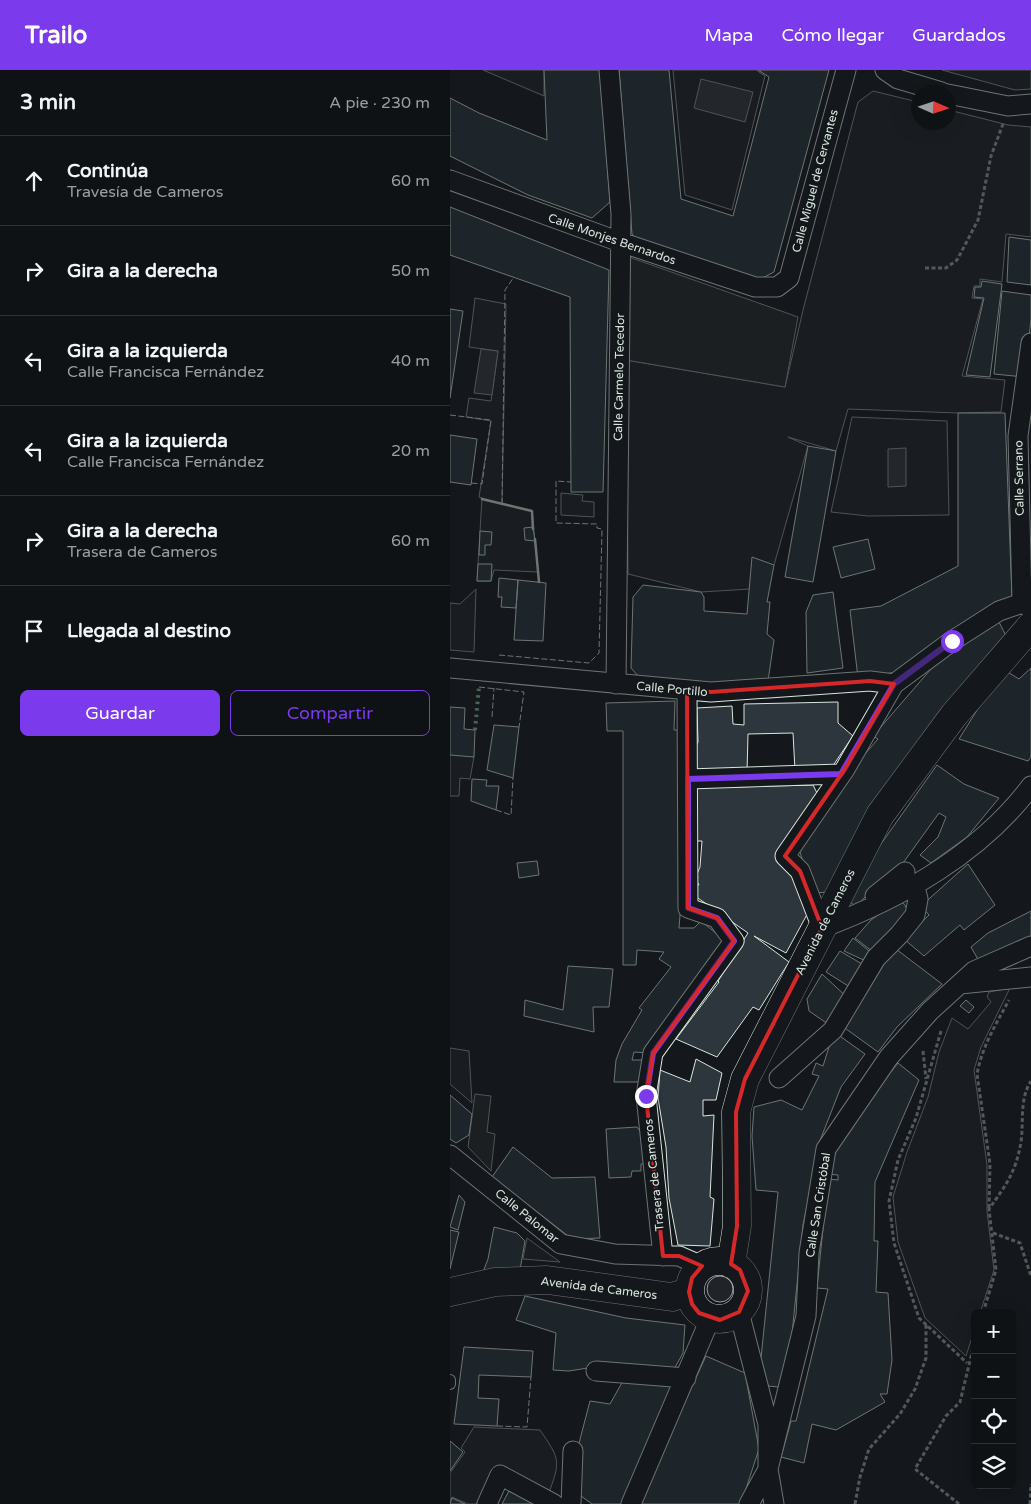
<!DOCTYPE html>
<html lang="es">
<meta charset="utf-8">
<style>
:root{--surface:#0f1215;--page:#1d2022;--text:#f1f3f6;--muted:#9b9ea0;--line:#2f3234;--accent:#7c3aed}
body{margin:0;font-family:"Varela Round",sans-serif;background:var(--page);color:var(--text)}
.controls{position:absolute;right:15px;bottom:15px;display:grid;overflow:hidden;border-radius:8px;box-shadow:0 5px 20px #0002}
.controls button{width:45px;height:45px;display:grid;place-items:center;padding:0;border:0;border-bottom:1px solid var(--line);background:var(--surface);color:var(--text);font:25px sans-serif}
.compass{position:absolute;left:461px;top:15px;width:45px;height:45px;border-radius:50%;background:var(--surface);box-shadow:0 5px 20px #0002;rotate:93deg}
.stop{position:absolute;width:15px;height:15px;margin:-11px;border:4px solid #7c3aed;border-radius:50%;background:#fff}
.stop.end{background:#7c3aed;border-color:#fff;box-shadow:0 1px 5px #0008}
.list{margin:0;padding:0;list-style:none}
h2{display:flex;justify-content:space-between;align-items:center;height:65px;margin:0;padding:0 20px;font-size:21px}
h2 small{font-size:16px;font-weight:400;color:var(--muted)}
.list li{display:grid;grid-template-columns:32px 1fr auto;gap:15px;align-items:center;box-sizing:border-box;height:90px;padding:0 20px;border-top:1px solid var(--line)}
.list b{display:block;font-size:19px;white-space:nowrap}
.list p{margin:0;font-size:16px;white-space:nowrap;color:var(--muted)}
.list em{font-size:16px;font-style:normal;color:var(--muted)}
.actions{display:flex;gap:10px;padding:15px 20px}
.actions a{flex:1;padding:11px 0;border:1px solid var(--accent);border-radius:8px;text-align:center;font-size:18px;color:var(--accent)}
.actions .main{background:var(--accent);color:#fff}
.icon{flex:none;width:28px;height:28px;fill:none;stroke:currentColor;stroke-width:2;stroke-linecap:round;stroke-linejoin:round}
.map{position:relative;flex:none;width:581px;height:1434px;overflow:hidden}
header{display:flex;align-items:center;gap:30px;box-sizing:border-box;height:70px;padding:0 25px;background:var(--accent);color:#fff}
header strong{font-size:24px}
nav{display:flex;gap:28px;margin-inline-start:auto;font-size:18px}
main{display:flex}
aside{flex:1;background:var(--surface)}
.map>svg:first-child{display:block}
</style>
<header>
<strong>Trailo</strong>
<nav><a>Mapa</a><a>Cómo llegar</a><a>Guardados</a></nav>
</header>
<main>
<aside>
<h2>3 min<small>A pie · 230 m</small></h2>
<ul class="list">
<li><svg class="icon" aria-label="ahead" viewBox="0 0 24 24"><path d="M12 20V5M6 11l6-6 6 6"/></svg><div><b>Continúa</b><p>Travesía de Cameros</p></div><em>60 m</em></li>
<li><svg class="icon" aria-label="right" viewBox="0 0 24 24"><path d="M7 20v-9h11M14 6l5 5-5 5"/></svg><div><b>Gira a la derecha</b></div><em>50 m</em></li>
<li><svg class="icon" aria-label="left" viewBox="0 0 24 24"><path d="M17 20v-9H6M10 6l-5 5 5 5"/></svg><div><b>Gira a la izquierda</b><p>Calle Francisca Fernández</p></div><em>40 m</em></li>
<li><svg class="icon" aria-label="left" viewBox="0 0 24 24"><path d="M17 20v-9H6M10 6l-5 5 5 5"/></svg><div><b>Gira a la izquierda</b><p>Calle Francisca Fernández</p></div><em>20 m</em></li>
<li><svg class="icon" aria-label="right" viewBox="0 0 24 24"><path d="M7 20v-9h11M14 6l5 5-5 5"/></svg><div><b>Gira a la derecha</b><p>Trasera de Cameros</p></div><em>60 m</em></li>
<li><svg class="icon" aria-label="arrive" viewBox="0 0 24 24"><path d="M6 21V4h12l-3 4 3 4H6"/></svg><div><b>Llegada al destino</b></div></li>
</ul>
<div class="actions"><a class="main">Guardar</a><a>Compartir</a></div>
</aside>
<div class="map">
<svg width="581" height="1434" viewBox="0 0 581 1434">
<rect width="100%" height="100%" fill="#14181c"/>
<path fill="#202428" stroke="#939e99" d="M33 0H94V26Z
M223 0H306L315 6 282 140 235 125Z
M492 0H581V19L565 20Z
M423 21 468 32V52H498L499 40 558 55 581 57V167L556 164 552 212 530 209V216H524L522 228 533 229 512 306 555 310 551 342 508 343 398 339 386 381 338 367 358 376 324 495 300 519 251 522 178 504 176 290 335 317 354 236 408 32Z
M25 228 56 234 52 433 82 441 88 502 44 500 41 511H27L32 428 29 427 41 351 16 347 19 328 41 331 48 281 19 277Z
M402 347 497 351 499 445 418 446 381 442Z
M111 423 133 425 132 431 144 432V447L111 445Z
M26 519 24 582 0 580V533L10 534Z
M0 682 24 687 20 709 10 708 9 726H0Z
M560 918 531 977 524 1000 537 1095V1141L544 1200 530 1243H525V1258L516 1286 475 1248 448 1172 443 1127 457 1082 478 1027 489 982 502 948 518 959 541 932 537 927 539 922Z
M0 978 19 981 22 1033 0 1014Z
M77 1168 110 1192 73 1189Z
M257 1219a13 13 0 1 1 26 0a13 13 0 1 1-26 0Z
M24 1357 90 1360C110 1389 111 1391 98 1425L47 1399 26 1434H18L2 1427 0 1431V1403L15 1382 11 1378Z"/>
<path fill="#24282b" stroke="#939e99" d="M179 187 348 247 335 317 176 290Z
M25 1024 41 1026 37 1062 45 1064 41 1101 18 1077Z"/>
<path fill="#363b3e" stroke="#939e99" d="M251 9 303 22 295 52 244 38Z
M31 279 48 281 42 325 24 323Z
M456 378V416L438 417V379Z"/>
<path fill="#2c363c" stroke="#d8e6dc" d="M94 0H150L160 132 142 148 78 125 0 86V28L29 43 97 70Z
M169 0H219L231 129 283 146 319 7 308 0H379L324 202 305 212 189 173 182 164Z
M0 137 159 200 153 422H121L120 227 0 185Z
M559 167 581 170V215L557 212Z
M532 211 552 214 540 307 516 305 534 228 524 227 525 217H531Z
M552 221 581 225V250L574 307 544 304Z
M0 239 13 241 0 328Z
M508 343H555L562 528 447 602 408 608 400 540 431 536 508 496Z
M0 365 27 369 21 415 0 412Z
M358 376 386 381 363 512 335 507Z
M83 457 85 471 75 470 74 458Z
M30 461 42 462 41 475H35V485H29Z
M418 469 425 499 391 508 383 477Z
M302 487 324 495 317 532H320L317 564 324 570 318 611 258 613 188 606 181 598 183 527 193 515 251 522 254 527V541L297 544Z
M28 494H42L41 511H27Z
M49 508 68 510 66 538 51 537 52 527H48Z
M68 510 96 513 93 571 64 570Z
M383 522 393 598 357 603 356 542 363 525Z
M549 552 558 570 381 822 362 823 350 782 387 716 428 669 423 666 481 599 527 564Z
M581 598V687L578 691 509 669 534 629 556 601 569 609Z
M225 631 224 660H229L233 808 229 858H244L251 851 272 868 274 875 198 983 184 982 182 990H193L192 1012H164L166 990 172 974 192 940 189 938 221 897 209 889 214 882 187 880 186 895H173V661H157L156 633Z
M388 632V653L403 666 380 700H345L343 663 298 664 297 703 244 705 245 678 248 672 247 638 282 636 283 654 294 655V634Z
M0 637 15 638 14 659 25 660 24 687 0 685Z
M44 655 69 657 63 708 37 700Z
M487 695 514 714 549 728 517 767 481 793 470 785 488 767 496 747 489 743 453 793 424 817 406 837 398 830 421 788Z
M22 709 37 710 36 716H49L46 740 21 731Z
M363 715 368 725 325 788 333 792 349 808 360 839 336 883 304 866 339 892 309 940 303 937 267 987 226 969 269 912 268 911 298 863 245 826 248 820 246 819 249 814 246 813 248 807 246 806 250 797 252 771H245L244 718Z
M87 791 89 805 69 808 67 793Z
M518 794 545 835 514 860 510 855 474 886 454 869 479 845 471 836Z
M451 829 457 839 454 855 423 882 405 868 421 850Z
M581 841V870L530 893 521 877 538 863Z
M403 868 423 884 418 892 394 881Z
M442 876 492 914 447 957 428 982 392 956Z
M390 881 417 897 403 919 376 902Z
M118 896 163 899 159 937H143L144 962 74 946 75 930 113 940Z
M372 904 399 929 378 954 359 941 357 929Z
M516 930 524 937 519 943 510 936Z
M387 964 415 984 391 1017 371 1068 353 1155 339 1294 328 1317 318 1316 311 1288 328 1122 306 1120 302 1066 304 1037 331 1030 352 1040 369 1006 362 1004 366 993 373 996 379 977Z
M246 989 272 1003 266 1030H253V1046L264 1045 260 1127 264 1129 260 1176 228 1175 219 1128 216 1077 208 1028 210 1000 240 1012Z
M448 993 469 1010 425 1112 424 1171H428L426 1222 438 1223 442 1290 437 1324H430L435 1332 386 1360 362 1354 354 1393 331 1387 341 1351H346L378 1219 367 1218 378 1109 388 1110V1105L377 1104 387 1079 415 1034Z
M0 1025 22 1044 19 1065 6 1073 0 1069Z
M187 1057 192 1064 195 1094H191V1101H182L181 1107 159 1108 156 1059Z
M63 1077 102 1108 145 1107 150 1168 122 1169 42 1107Z
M9 1125 15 1132 8 1160 0 1157Z
M44 1157 67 1163 75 1171 70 1200 33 1202 38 1189Z
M0 1160 9 1162 0 1199Z
M75 1226 176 1248 235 1255 233 1283 222 1303 144 1297 119 1301 103 1300 106 1263 66 1250Z
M14 1277 83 1281 81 1307 29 1305 28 1328 49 1329 47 1356 4 1354Z
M256 1286 295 1303 309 1379 291 1434H191L201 1405Z
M174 1309 223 1313 171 1434H142L127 1423 128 1377 140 1331 160 1334Z
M0 1371 13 1382 0 1401Z
M60 1419 88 1434H52Z
M2 1428 15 1434H0Z"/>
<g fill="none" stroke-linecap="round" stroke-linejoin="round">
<g stroke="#d8e6dc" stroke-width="12">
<path id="service" d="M0 1310V1314"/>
</g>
<g stroke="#d8e6dc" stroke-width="21">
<path id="minor" d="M159 0 171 144 166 614
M435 0 448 9 492 22
M498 24 558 36 581 34
M0 110 170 172 305 217H327L339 208 396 0
M581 273 568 366 572 533 581 538
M572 533 549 541 502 571 444 614 395 699 335 786 350 801 372 858C450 829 531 783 581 716
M0 598 261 622 420 611 444 614
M238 709 391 704
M425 826 455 802
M510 914 581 907
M329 1008 383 960 426 888 449 865 465 845 468 829 464 814
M0 1085 111 1174 165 1184 229 1186 252 1196
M213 1186 196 1026 203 983 284 871 267 848 238 838 237 620
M289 1242 318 1354V1399L324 1434
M146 1301 236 1308
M37 1434 50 1405 104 1434
M121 1434 123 1381
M181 1434 260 1249
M299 1434 318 1399 356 1246 359 1183 376 1079 439 987 480 941 524 901 581 876"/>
</g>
<g stroke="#d8e6dc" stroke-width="29">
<path id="secondary" d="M240 1220a29 29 0 1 1 58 0a29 29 0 1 1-58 0Z
M281 1194 287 1156 286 1042 295 1009 430 745 504 645 581 556
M0 1222 45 1212 97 1210 222 1227 239 1222"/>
</g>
<path stroke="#9da8a2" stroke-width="3" stroke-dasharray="4 2.5" stroke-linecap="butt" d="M475 198H496L507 190 516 173 528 150 541 86 553 54
M491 961 466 1048 448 1090 439 1131 444 1173 469 1248 517 1293
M473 981 476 1009
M539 1138 540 1094 527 1004C532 977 546 954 559 930
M543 1163 570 1173 581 1206
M533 1243 546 1200 539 1139C556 1115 566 1102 571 1072 574 1051 569 1030 581 1011
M405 1434 410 1407 419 1379 450 1344 465 1319 476 1288V1255
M509 1434 465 1399 496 1346 510 1332 525 1270
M580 1434 581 1414"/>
<use href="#service" stroke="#14181c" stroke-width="10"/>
<use href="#minor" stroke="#14181c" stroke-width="19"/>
<use href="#secondary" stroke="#14181c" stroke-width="28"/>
<path stroke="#8ac095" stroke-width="4" stroke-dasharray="2.5 4" stroke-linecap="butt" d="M25 660 29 617"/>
<path stroke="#d8e6dc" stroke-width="1" stroke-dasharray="6 2.5" stroke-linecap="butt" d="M0 345 41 350 32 414 21 413
M52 434 55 220 64 207
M49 585 139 593 149 583 152 459 147 458V454L106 453V411L121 412
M29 617 74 622 69 657
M42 647 44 618
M46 740 61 745 63 708
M47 1356 77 1357 81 1307"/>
<path stroke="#d8e6dc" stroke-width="2.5" d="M32 429 82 441 83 459
M85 469 89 512"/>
</g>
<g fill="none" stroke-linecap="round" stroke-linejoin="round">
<path stroke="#7c3aed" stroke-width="6" d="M196 1026 203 983 284 871 267 848 238 838V709L391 704 444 614 502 571"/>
</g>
<path d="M0 0H581V1434H0ZM420 611 444 614 395 699 335 786 350 801 372 858 295 1009 286 1042 287 1156 281 1194 290 1200 298 1221 289 1242 270 1250 249 1243 242 1234 239 1222 242 1208 252 1196 229 1186H213L196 1026 203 983 284 871 267 848 238 838 237 620 261 622Z" fill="#14181c" fill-opacity=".55" fill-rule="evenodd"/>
<path fill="none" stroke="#d62828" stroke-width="4" stroke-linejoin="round" d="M420 611 444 614 395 699 335 786 350 801 372 858 295 1009 286 1042 287 1156 281 1194 290 1200 298 1221 289 1242 270 1250 249 1243 242 1234 239 1222 242 1208 252 1196 229 1186H213L196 1026 203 983 284 871 267 848 238 838 237 620 261 622Z"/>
<g text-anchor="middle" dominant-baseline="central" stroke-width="4" stroke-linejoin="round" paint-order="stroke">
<g font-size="12" fill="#d8e6dc" stroke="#14181c">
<text transform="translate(365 111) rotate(-75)">Calle Miguel de Cervantes</text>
<text transform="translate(162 169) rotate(19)">Calle Monjes Bernardos</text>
<text transform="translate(169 307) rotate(-89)">Calle Carmelo Tecedor</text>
<text transform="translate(569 408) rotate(-91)">Calle Serrano</text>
<text transform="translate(222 619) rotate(5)">Calle Portillo</text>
<text transform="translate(375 852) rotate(-63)">Avenida de Cameros</text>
<text transform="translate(204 1105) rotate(-96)">Trasera de Cameros</text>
<text transform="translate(368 1135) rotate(-81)">Calle San Cristóbal</text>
<text transform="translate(77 1146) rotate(39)">Calle Palomar</text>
<text transform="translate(149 1218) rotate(7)">Avenida de Cameros</text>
</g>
</g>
</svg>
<div class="controls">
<button>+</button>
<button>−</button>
<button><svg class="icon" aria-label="locate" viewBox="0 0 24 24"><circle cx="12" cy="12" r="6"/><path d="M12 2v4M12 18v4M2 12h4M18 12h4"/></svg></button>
<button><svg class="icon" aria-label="layers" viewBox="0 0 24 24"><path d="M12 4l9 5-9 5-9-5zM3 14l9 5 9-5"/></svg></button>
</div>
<svg class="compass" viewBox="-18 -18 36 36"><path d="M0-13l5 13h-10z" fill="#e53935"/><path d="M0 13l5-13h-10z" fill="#9b9ea0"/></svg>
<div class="stop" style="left:502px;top:571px"></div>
<div class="stop end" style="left:196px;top:1026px"></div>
</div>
</main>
